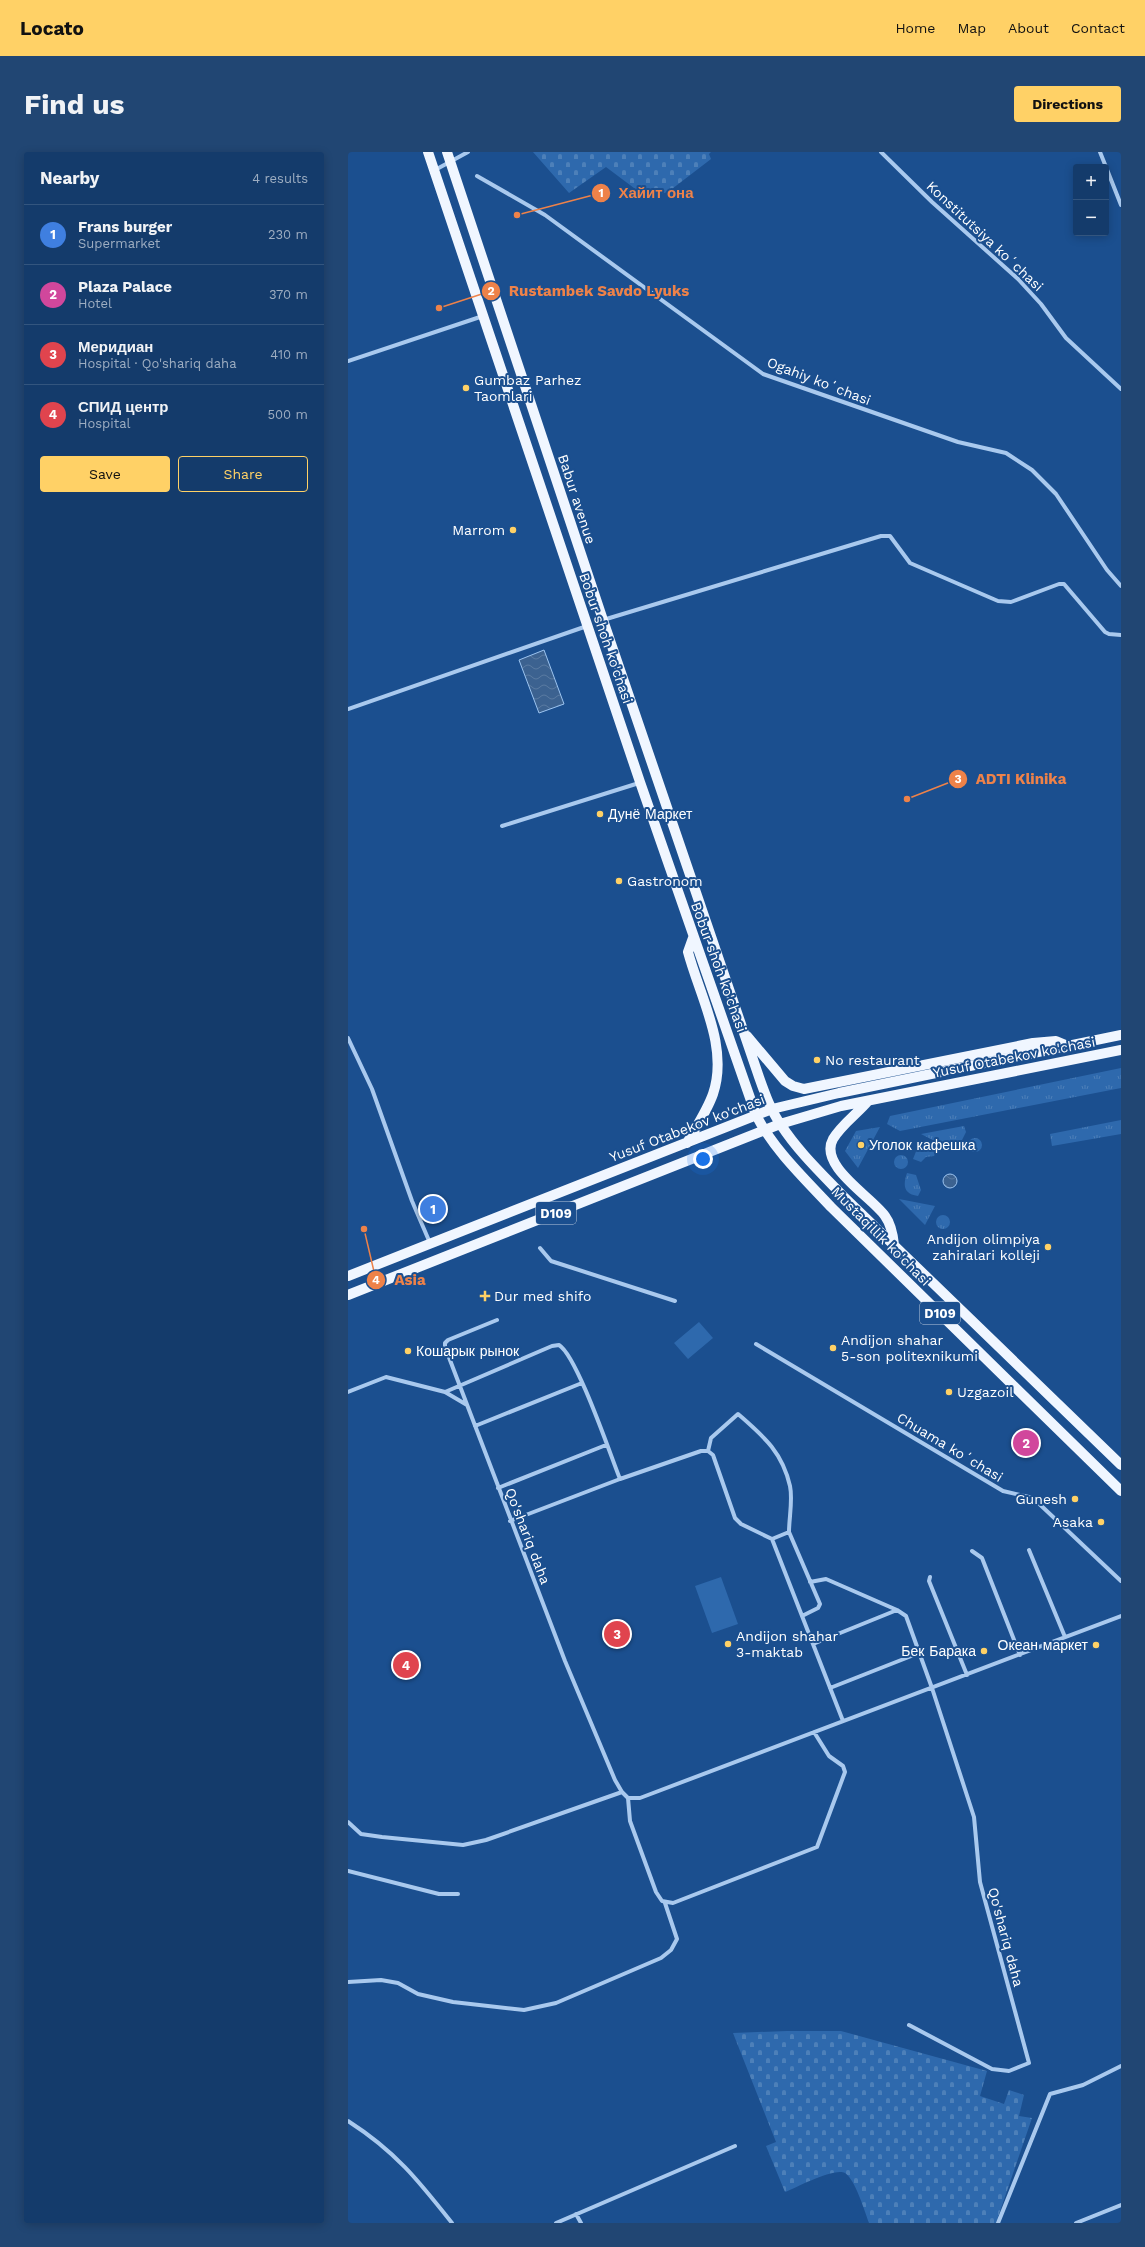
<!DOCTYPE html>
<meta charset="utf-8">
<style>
:root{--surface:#143b6b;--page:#214673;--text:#f1f3f6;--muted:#9dadc1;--line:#33557e;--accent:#ffd166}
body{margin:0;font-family:"Work Sans",sans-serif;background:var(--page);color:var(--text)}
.controls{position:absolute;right:12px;top:12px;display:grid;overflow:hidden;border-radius:4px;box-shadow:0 2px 10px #0003}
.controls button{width:36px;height:36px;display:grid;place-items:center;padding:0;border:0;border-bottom:1px solid var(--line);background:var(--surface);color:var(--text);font:20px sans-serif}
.you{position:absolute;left:355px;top:1007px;width:14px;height:14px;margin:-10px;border:3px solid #fff;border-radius:50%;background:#1a73e8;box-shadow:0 0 0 6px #1a73e833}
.badge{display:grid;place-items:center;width:26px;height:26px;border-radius:50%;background:var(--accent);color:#fff;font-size:13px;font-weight:700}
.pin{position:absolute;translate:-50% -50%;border:2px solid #fff;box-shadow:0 1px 4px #0006}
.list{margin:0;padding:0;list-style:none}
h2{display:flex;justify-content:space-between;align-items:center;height:52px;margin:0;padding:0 16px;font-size:17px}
h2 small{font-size:13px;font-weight:400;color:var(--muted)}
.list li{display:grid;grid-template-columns:26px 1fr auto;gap:12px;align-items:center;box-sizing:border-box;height:60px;padding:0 16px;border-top:1px solid var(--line)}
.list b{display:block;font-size:15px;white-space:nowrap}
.list p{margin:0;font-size:13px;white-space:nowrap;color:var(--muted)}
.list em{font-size:13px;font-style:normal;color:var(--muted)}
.actions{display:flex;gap:8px;padding:12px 16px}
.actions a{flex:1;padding:9px 0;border:1px solid var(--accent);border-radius:4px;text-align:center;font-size:14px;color:var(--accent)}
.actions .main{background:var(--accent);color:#111}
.map{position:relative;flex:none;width:773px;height:2071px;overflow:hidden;border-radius:4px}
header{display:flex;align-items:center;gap:24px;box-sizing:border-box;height:56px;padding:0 20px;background:var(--accent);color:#111}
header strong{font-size:19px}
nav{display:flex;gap:22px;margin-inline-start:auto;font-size:14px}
.intro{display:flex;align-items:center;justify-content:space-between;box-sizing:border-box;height:96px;padding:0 24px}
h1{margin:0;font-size:28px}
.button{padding:10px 18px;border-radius:4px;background:var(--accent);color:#111;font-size:14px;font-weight:700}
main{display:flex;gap:24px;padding:0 24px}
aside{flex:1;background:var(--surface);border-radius:4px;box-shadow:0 2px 10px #0003}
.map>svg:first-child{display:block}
</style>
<header>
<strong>Locato</strong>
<nav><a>Home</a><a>Map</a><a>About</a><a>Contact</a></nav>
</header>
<div class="intro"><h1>Find us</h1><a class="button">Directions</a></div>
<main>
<aside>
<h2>Nearby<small>4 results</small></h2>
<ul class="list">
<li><span class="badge" style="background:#3f7fe0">1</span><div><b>Frans burger</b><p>Supermarket</p></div><em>230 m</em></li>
<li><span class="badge" style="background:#d1479c">2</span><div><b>Plaza Palace</b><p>Hotel</p></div><em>370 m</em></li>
<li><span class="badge" style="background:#e0444e">3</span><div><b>Меридиан</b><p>Hospital · Qo'shariq daha</p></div><em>410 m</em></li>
<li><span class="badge" style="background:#e0444e">4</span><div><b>СПИД центр</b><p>Hospital</p></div><em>500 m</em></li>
</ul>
<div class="actions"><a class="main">Save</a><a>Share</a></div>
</aside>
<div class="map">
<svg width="773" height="2071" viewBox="0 0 773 2071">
<defs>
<pattern id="grass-tufts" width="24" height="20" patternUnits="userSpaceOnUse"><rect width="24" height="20" fill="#2e69ad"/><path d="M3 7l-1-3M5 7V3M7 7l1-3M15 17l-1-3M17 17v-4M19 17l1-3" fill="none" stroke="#4d80b9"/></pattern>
<pattern id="cemetery-stones" width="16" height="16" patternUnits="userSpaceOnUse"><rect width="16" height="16" fill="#2e69ad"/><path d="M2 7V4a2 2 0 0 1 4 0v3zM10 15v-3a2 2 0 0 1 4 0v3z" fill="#4d80b9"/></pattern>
<pattern id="water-waves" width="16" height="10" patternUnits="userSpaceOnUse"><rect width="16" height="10" fill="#3c6290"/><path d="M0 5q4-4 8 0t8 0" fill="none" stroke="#597aa1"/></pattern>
</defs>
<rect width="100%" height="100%" fill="#1b4f8f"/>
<path fill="url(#grass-tufts)" d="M773 916V936L552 979 539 972 542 964Z
M773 968V982L704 994 702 982Z
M616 974 618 980 608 1000 573 982Z
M532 975 510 1016 497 999 508 979Z
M620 993a7 7 0 1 1 14 0a7 7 0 1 1-14 0Z
M577 991 585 992 590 996 586 1004 578 1005 573 1010 565 1007 571 992Z
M546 1010a7 7 0 1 1 14 0a7 7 0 1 1-14 0Z
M559 1021 568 1023 573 1038 570 1044C555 1042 555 1033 559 1021Z
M551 1047 587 1054 577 1073Z
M588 1070a7 7 0 1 1 14 0a7 7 0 1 1-14 0Z"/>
<path fill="url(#cemetery-stones)" d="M185 0H363L361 2 363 7 320 40 298 45 258 15 221 41Z
M439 1879H493L639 1919 632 1944 656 1952 661 1938 676 1943 671 1964 684 1966 648 2071H521C517 2060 507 2027 497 2021 487 2015 449 2035 437 2040L418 1994 428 1990 385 1881Z"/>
<path fill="#2e69ad" d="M351 1170 365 1186 340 1207 326 1191Z
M373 1425 390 1472 364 1481 347 1434Z"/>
<path fill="url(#water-waves)" stroke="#9cc4f0" d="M196 498 216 552 191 561 171 508Z
M595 1029a7 7 0 1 1 14 0a7 7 0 1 1-14 0Z"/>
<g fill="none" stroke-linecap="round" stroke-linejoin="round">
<path stroke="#a9c9ee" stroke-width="4" d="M533 0 584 50 670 127 693 152 718 186 773 237
M752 0 758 15
M758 15 773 53
M87 18 120 0
M129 24 197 63 415 222 610 290 658 301 684 318 708 342 759 418 773 434
M0 209 135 164
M255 468 533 384H542L562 411 650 449 663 450 711 432H716L757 480 761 482 773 483
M0 557 239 474
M154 674 291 631
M0 886 24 937 64 1049 82 1091
M192 1096 203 1109 327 1149
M149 1168 100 1188 97 1191V1195L217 1509 267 1628 274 1640 280 1646H292L773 1464
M408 1192 655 1339 685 1346 773 1429
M0 1240 38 1225 97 1240 119 1253
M97 1240 204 1194 211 1193C229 1204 262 1302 272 1327
M127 1274 234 1231
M360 1299 363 1286 390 1262C415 1284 434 1299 442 1334 445 1348 441 1366 441 1380
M150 1336 258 1293
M162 1369 272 1327 353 1299H360L365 1303 387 1366 393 1372 424 1387 495 1569
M424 1387 441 1380 472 1452 470 1456 454 1464
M681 1398 717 1485
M624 1399 634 1406 672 1503
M582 1425 581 1429 619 1523
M462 1430 478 1427 549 1458 558 1464 584 1536 626 1665 632 1730 681 1911 661 1919 644 1917 561 1873
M465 1492 549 1458
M482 1536 571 1501
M280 1646 282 1669 308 1740 314 1749 325 1751 469 1695 497 1620 495 1614 481 1604 466 1580
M0 1670 13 1682 34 1685 115 1693 138 1688 274 1640
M0 1719 91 1742H110
M0 1830 33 1828 50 1831 70 1842 105 1850 176 1858 208 1851 313 1806 323 1798 329 1787 317 1751
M0 1969C47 1999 70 2028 104 2071
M228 2062 233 2071
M208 2071 387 1994
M650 2071 702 1942 735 1933 773 1914
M728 2071 773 2053"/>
<path stroke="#f0f6ff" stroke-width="10" d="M80 0 292 630 408 963C426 998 457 1027 483 1055L773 1339
M99 0 255 468 411 925C417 942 423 959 433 973 450 999 472 1020 494 1043L773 1313
M399 884 437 929 445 934 456 937 685 891 708 889 720 894
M520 949C510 961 493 973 485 987 470 1014 524 1045 537 1064 543 1072 545 1083 546 1093
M339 991C348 975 359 959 365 942 381 895 352 845 340 800L345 786
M0 1124 424 957 491 941 773 883
M0 1143 432 972 493 954 773 898"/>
</g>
<g fill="#ffd166" stroke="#1b4f8f" stroke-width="1.5">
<circle cx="118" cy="236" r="4"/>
<circle cx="165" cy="378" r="4"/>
<circle cx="252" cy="662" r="4"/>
<circle cx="271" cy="729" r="4"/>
<circle cx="469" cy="908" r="4"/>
<circle cx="513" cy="993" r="4"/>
<circle cx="700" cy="1095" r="4"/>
<path d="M135 1138h4v4h4v4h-4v4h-4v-4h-4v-4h4z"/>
<circle cx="485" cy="1196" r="4"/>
<circle cx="60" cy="1199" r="4"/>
<circle cx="601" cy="1240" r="4"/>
<circle cx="727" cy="1347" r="4"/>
<circle cx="753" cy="1370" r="4"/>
<circle cx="380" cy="1492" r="4"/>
<circle cx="748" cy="1493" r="4"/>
<circle cx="636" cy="1499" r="4"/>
</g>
<g text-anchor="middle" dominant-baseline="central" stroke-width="4" stroke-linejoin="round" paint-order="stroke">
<g fill="#1b4f8f" stroke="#bbcadd" stroke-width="1">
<rect x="188" y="1050" width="40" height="22" rx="3"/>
<rect x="572" y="1150" width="40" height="22" rx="3"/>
</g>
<g font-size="13" font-weight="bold" fill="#fff">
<text x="208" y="1061">D109</text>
<text x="592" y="1161">D109</text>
</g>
<g font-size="14" fill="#fff" stroke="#1b4f8f">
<text transform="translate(637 84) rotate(43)">Konstitutsiya koʻchasi</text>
<text transform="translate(471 229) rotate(21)">Ogahiy koʻchasi</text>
<text transform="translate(229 347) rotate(72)">Babur avenue</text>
<text transform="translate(258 486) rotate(71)">Bobur shoh ko'chasi</text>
<text transform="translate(371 815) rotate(70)">Bobur shoh ko'chasi</text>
<text transform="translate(666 905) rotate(-11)">Yusuf Otabekov ko'chasi</text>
<text transform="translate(339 976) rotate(-21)">Yusuf Otabekov ko'chasi</text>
<text transform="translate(533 1084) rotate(45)">Mustaqillik ko'chasi</text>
<text transform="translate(602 1295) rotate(31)">Chuama koʻchasi</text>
<text transform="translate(180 1384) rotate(69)">Qo'shariq daha</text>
<text transform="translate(658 1785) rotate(75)">Qo'shariq daha</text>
</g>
<g font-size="14" fill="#fff" stroke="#1b4f8f" text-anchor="start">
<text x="126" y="228">Gumbaz Parhez<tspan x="126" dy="16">Taomlari</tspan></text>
<text x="157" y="378" text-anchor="end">Marrom</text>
<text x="260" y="662">Дунё Маркет</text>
<text x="279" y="729">Gastronom</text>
<text x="477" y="908">No restaurant</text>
<text x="521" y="993">Уголок кафешка</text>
<text x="692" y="1087" text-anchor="end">Andijon olimpiya<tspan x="692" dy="16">zahiralari kolleji</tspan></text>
<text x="146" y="1144">Dur med shifo</text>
<text x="493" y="1188">Andijon shahar<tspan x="493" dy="16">5-son politexnikumi</tspan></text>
<text x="68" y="1199">Кошарык рынок</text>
<text x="609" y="1240">Uzgazoil</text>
<text x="719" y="1347" text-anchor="end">Gunesh</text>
<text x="745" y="1370" text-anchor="end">Asaka</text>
<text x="388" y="1484">Andijon shahar<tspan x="388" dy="16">3-maktab</tspan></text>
<text x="740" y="1493" text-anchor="end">Океан маркет</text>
<text x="628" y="1499" text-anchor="end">Бек Барака</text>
</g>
</g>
<path fill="none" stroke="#ee8249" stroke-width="1.5" d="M169 63L253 41M91 156L143 139M559 647L610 627M16 1077L28 1128"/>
<g fill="#ee8249" stroke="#1b4f8f" stroke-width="1.5">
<circle cx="169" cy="63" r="4"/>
<circle cx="91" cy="156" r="4"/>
<circle cx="559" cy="647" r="4"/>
<circle cx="16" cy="1077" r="4"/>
<circle cx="253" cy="41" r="10"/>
<circle cx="143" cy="139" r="10"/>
<circle cx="610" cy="627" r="10"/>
<circle cx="28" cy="1128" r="10"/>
</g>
<g font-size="12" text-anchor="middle" font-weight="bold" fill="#fff">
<text x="253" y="45">1</text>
<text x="143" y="143">2</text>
<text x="610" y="631">3</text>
<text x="28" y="1132">4</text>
</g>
<g font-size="15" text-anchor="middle" font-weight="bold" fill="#ee8249" stroke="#1b4f8f" stroke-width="4" stroke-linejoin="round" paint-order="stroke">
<text x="308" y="46">Хайит она</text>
<text x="251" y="144">Rustambek Savdo Lyuks</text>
<text x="673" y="632">ADTI Klinika</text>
<text x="62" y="1133">Asia</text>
</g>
</svg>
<div class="controls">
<button>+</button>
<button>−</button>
</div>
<div class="you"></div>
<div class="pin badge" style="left:85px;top:1057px;background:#3f7fe0">1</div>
<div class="pin badge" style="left:678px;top:1291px;background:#d1479c">2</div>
<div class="pin badge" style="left:269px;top:1482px;background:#e0444e">3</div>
<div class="pin badge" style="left:58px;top:1513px;background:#e0444e">4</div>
</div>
</main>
